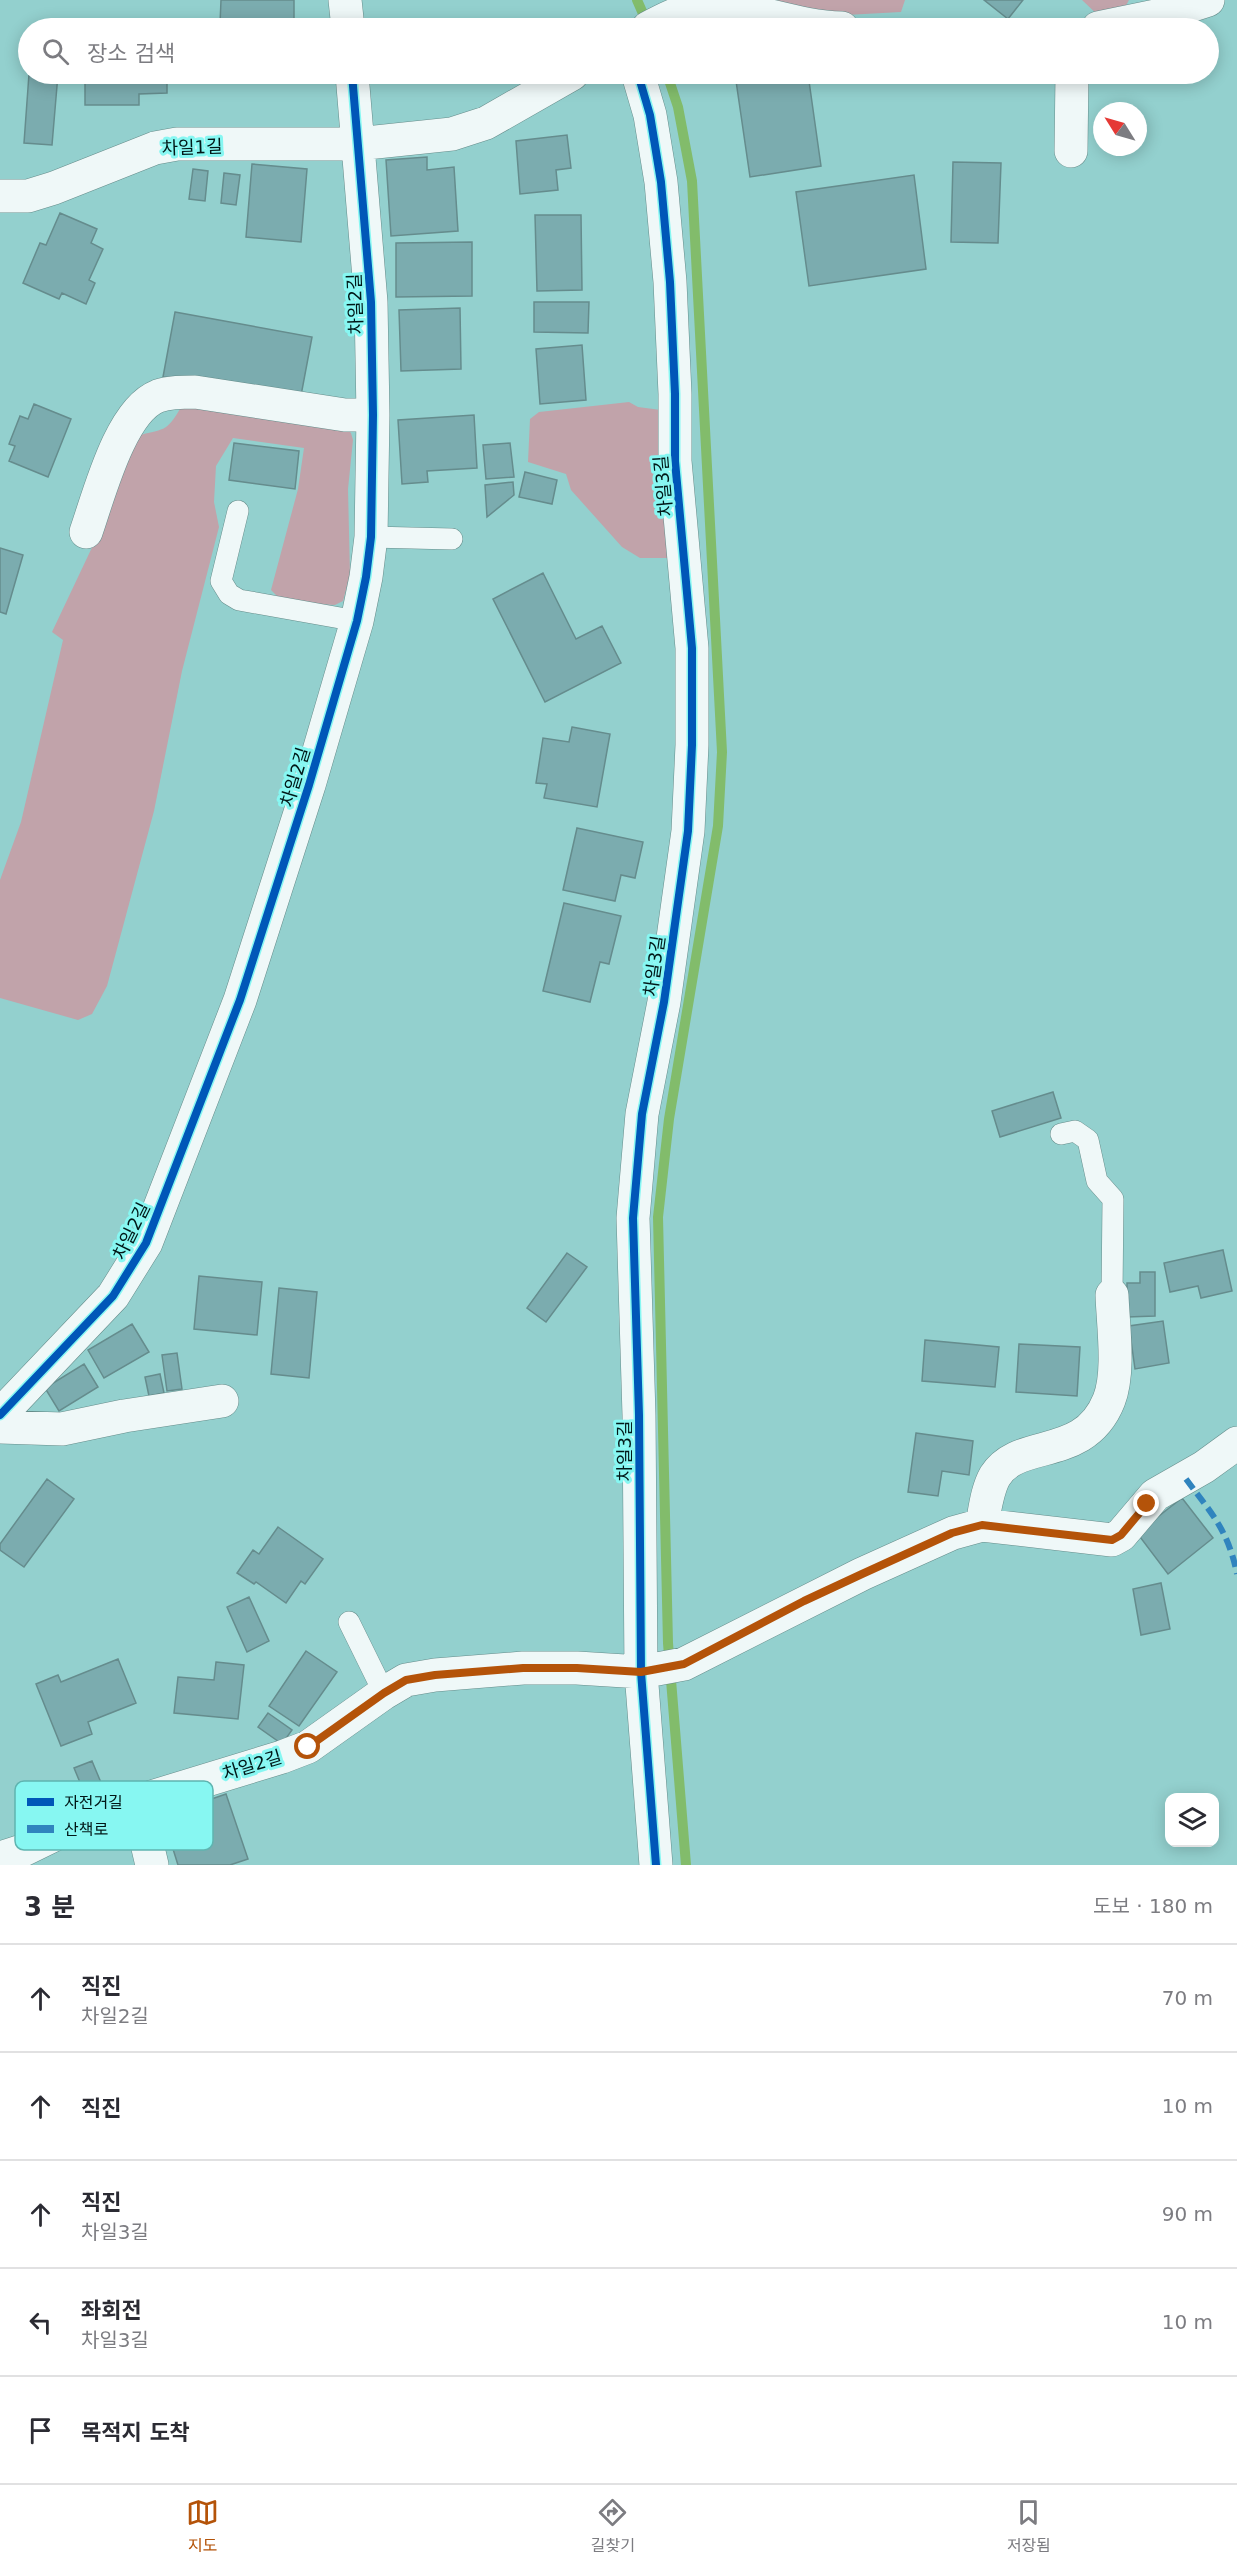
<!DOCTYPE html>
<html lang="ko">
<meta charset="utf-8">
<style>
:root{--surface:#fff;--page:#f2f2f3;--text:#2b2b33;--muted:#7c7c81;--line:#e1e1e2;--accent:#b45309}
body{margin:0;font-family:"DejaVu Sans","Noto Sans KR",sans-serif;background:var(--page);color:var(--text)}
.controls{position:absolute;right:18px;bottom:18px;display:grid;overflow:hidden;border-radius:12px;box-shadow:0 3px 15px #0003}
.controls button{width:54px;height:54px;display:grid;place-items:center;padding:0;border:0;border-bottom:2px solid var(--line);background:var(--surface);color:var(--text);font:30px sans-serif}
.compass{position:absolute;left:1093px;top:102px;width:54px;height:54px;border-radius:50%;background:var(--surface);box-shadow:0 3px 15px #0003;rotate:307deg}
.stop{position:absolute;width:18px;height:18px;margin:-14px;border:4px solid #b45309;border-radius:50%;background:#fff}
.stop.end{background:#b45309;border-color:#fff;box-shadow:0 2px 6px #0008}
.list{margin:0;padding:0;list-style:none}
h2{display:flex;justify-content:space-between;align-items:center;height:78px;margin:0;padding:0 24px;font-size:26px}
h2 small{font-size:20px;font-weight:400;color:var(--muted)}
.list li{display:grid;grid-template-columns:39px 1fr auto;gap:18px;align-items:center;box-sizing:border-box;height:108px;padding:0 24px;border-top:2px solid var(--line)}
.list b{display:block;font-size:22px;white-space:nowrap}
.list p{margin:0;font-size:20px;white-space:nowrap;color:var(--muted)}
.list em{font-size:20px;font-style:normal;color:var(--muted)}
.icon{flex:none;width:33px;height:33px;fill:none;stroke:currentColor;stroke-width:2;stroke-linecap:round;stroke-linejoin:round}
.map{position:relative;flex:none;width:1237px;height:1865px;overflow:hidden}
.search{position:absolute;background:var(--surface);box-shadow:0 3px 15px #0003;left:18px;right:18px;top:18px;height:66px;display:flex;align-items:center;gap:15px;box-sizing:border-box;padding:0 21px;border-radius:33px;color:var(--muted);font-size:22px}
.sheet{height:618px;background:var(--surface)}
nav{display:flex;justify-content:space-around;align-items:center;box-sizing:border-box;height:84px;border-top:2px solid var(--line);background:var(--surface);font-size:16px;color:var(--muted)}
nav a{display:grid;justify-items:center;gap:3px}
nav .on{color:var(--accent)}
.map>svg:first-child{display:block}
</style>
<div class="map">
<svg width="1237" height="1865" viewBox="0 0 1237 1865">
<rect width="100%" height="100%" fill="#93d0ce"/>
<path fill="#c1a3aa" d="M754 0H905L901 12 846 15Z
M1082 0H1129L1123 11 1101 18Z
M629 402 638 407 661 410 671 558H640L622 547 571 490 566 474 528 462 530 419 539 412Z
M199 405 343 425 351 433 353 440 348 489 350 575 343 601 335 605 283 602 271 590 298 489 304 448 233 438 216 466 214 502 219 527 182 671 154 811 107 986 92 1014 78 1020 0 998V880L21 822 63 640 52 632 96 539 137 436C163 428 166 434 181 407Z"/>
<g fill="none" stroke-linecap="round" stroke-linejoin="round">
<path stroke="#82bc6b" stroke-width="10" d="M637 0 648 25
M667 74 678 107 692 181 722 752 718 826 669 1119 658 1217 668 1643 686 1865"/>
</g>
<path fill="#7bacaf" stroke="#658c8d" stroke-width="1.5" d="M221 0H294V25L220 24Z
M984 0H1023L1008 19Z
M29 74H58L52 145 24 143Z
M85 74H188V79H167V93L139 94V105H85Z
M735 74H808L821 166 750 177Z
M567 135 571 168 556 170 558 190 520 194 516 141Z
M427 157V170L454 167 458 231 391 236 386 160Z
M953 162 1001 163 998 243 951 242Z
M252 164 307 169 301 242 246 237Z
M193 169 208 171 205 201 189 199Z
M224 173 240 175 236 205 221 203Z
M914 175 926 269 809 286 796 192Z
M60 213 97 229 91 243 103 249 89 280 95 283 86 304 62 293 59 299 23 283 40 243 46 245Z
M535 215H581L582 290 537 291Z
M472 242V296L396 297V243Z
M534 302H589L588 333 534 332Z
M460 308 461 369 401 371 399 310Z
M175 312 312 337 300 401 163 377Z
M582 345 586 400 540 404 536 349Z
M34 404 71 419 48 477 9 461 15 446 9 444 20 416 28 419Z
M474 415 477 468 427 471 428 482 402 484 398 420Z
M234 443 299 451 295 489 229 480Z
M510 443 514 477 486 479 483 445Z
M525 472 557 480 552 504 519 497Z
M513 482 514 495 487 517 485 485Z
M0 548 23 555 6 614 0 612Z
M543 573 576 639 602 626 621 663 545 702 493 599Z
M572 727 610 734 597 807 544 798 547 784 536 783 543 738 569 742Z
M577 828 643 842 635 878 621 875 615 901 563 890Z
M564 903 621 916 609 964 600 962 590 1002 543 991Z
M1053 1092 1061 1118 1000 1137 992 1111Z
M1223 1250 1232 1291 1201 1298 1198 1286 1170 1292 1164 1263Z
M567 1253 587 1267 546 1322 527 1308Z
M1140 1272H1155V1316L1127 1317V1283H1140Z
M199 1276 262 1282 257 1335 194 1329Z
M279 1288 317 1292 309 1378 271 1374Z
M1163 1321 1169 1363 1135 1369 1129 1326Z
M132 1324 149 1352 104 1378 88 1350Z
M925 1340 999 1347 995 1387 922 1381Z
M1019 1344 1080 1347 1077 1396 1016 1392Z
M177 1353 182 1389 167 1391 162 1355Z
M84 1364 98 1387 59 1411 45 1388Z
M160 1374 164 1393 149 1396 145 1377Z
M916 1433 973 1441 969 1475 942 1471 938 1496 908 1492Z
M47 1479 74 1499 24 1567 0 1550V1544Z
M1182 1498 1213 1538 1168 1574 1137 1533Z
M278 1527 323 1559 305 1584 301 1581 286 1603 256 1582 254 1584 237 1573 253 1550 259 1554Z
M1161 1583 1170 1629 1141 1635 1133 1589Z
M249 1597 269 1641 247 1652 227 1607Z
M306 1651 337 1672 299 1726 269 1706Z
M118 1659 136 1703 88 1722 92 1734 61 1746 36 1684 58 1675 61 1682Z
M216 1662 244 1665 238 1719 174 1713 178 1677 214 1680Z
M268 1713 292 1730 282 1744 258 1727Z
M92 1761 107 1797 89 1804 74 1768Z
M226 1794 248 1859 230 1865H178L173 1849 185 1845 174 1812Z"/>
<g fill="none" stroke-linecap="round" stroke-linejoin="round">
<g stroke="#658c8a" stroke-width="22">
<path id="lane" d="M238 511 221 581 229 594 239 600 357 621
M371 537 452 539
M1061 1134 1075 1131 1088 1140 1097 1181 1113 1199 1112 1295
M349 1622 384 1693"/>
</g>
<g stroke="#658c8a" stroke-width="34">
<path id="street" d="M345 0 348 28
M648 28C668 17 694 4 718 6 760 10 799 27 842 28
M1098 28 1165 14 1208 0
M638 74 650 115 661 182 670 282 675 394V461L692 648V745L688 831 664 1002 642 1114 633 1218 639 1415 641 1672 656 1865
M1071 151 1072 74
M0 196H28L54 188 155 148 177 144H357L452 134 486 123 572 74
M86 532C99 495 120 411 158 396 170 392 183 392 195 392L345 415H373
M0 1415 113 1296 146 1243 240 1000 309 785 357 621 366 577 371 537 373 415 371 302 352 74
M0 1427 62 1429 124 1416 222 1401
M982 1525C985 1509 987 1490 995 1476 1019 1437 1084 1463 1109 1400 1120 1372 1113 1325 1112 1295
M137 1801 152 1865
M0 1858 19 1852 99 1813 282 1757 308 1747 384 1693 406 1680 435 1675 523 1668H577L641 1672 684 1664 862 1574 953 1533 982 1525 1112 1540 1121 1535 1155 1495 1204 1467 1237 1443"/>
</g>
<use href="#lane" stroke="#eff8f8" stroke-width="21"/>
<use href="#street" stroke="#eff8f8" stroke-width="33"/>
<path stroke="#3084be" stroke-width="6" stroke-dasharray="12 6" stroke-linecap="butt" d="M1186 1479C1212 1514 1228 1530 1237 1574"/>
<g stroke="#87f7f2" stroke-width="11">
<path id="cycleway" d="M638 74 650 115 661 182 670 282 675 394V461L692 648V745L688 831 664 1002 642 1114 633 1218 639 1415 641 1672 656 1865
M0 1415 113 1296 146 1243 240 1000 309 785 357 621 366 577 371 537 373 415 371 302 352 74"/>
</g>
<use href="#cycleway" stroke="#0057b8" stroke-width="8"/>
</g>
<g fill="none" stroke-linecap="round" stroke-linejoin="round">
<path stroke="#b45309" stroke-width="8" d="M308 1747 384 1693 406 1680 435 1675 523 1668H577L641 1672 684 1664 804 1601 862 1574 952 1533 982 1525 1112 1540 1121 1535 1147 1504"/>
</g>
<g text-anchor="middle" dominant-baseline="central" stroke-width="6" stroke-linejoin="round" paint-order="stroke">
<g font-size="18" fill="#011717" stroke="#87f7f2">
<text transform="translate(192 147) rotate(-2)">차일1길</text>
<text transform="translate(355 304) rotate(-92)">차일2길</text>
<text transform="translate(663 486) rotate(-95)">차일3길</text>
<text transform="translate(295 777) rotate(-73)">차일2길</text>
<text transform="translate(654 966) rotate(-82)">차일3길</text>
<text transform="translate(131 1231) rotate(-64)">차일2길</text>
<text transform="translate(624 1451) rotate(-90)">차일3길</text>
<text transform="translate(252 1765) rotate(-17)">차일2길</text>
</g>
</g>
<rect x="15" y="1781" width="198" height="69" rx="9" fill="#87f7f2" stroke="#5fb4b0" stroke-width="1.5"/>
<rect x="27" y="1798" width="27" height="8" fill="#0057b8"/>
<rect x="27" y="1825" width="27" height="8" fill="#3084be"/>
<g font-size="16" fill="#011717">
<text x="64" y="1808">자전거길</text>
<text x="64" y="1835">산책로</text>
</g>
</svg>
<div class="controls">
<button><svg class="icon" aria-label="layers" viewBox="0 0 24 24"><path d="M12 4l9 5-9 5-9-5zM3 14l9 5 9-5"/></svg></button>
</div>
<svg class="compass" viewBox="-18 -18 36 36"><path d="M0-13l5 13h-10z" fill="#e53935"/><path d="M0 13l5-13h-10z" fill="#7c7c81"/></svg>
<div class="stop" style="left:308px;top:1747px"></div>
<div class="stop end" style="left:1147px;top:1504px"></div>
<div class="search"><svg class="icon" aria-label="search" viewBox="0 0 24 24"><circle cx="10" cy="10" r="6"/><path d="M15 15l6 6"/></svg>장소 검색</div>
</div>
<section class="sheet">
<h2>3 분<small>도보 · 180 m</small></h2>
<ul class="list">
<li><svg class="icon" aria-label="ahead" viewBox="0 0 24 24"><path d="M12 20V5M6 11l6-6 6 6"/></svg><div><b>직진</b><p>차일2길</p></div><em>70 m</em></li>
<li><svg class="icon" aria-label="ahead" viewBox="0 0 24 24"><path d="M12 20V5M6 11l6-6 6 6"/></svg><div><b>직진</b></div><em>10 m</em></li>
<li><svg class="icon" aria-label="ahead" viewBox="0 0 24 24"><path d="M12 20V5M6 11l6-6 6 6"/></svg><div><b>직진</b><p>차일3길</p></div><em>90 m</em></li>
<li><svg class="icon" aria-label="left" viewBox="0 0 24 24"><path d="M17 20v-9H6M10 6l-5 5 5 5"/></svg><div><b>좌회전</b><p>차일3길</p></div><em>10 m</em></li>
<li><svg class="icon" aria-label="arrive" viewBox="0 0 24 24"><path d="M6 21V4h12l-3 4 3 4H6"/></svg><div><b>목적지 도착</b></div></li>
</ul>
</section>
<nav>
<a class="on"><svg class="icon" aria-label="map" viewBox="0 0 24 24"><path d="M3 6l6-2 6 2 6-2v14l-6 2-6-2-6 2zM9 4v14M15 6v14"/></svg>지도</a>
<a><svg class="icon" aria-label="directions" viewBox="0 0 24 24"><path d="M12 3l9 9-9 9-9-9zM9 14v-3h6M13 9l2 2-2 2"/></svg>길찾기</a>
<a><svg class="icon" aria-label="saved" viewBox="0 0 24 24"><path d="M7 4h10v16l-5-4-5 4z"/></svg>저장됨</a>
</nav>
